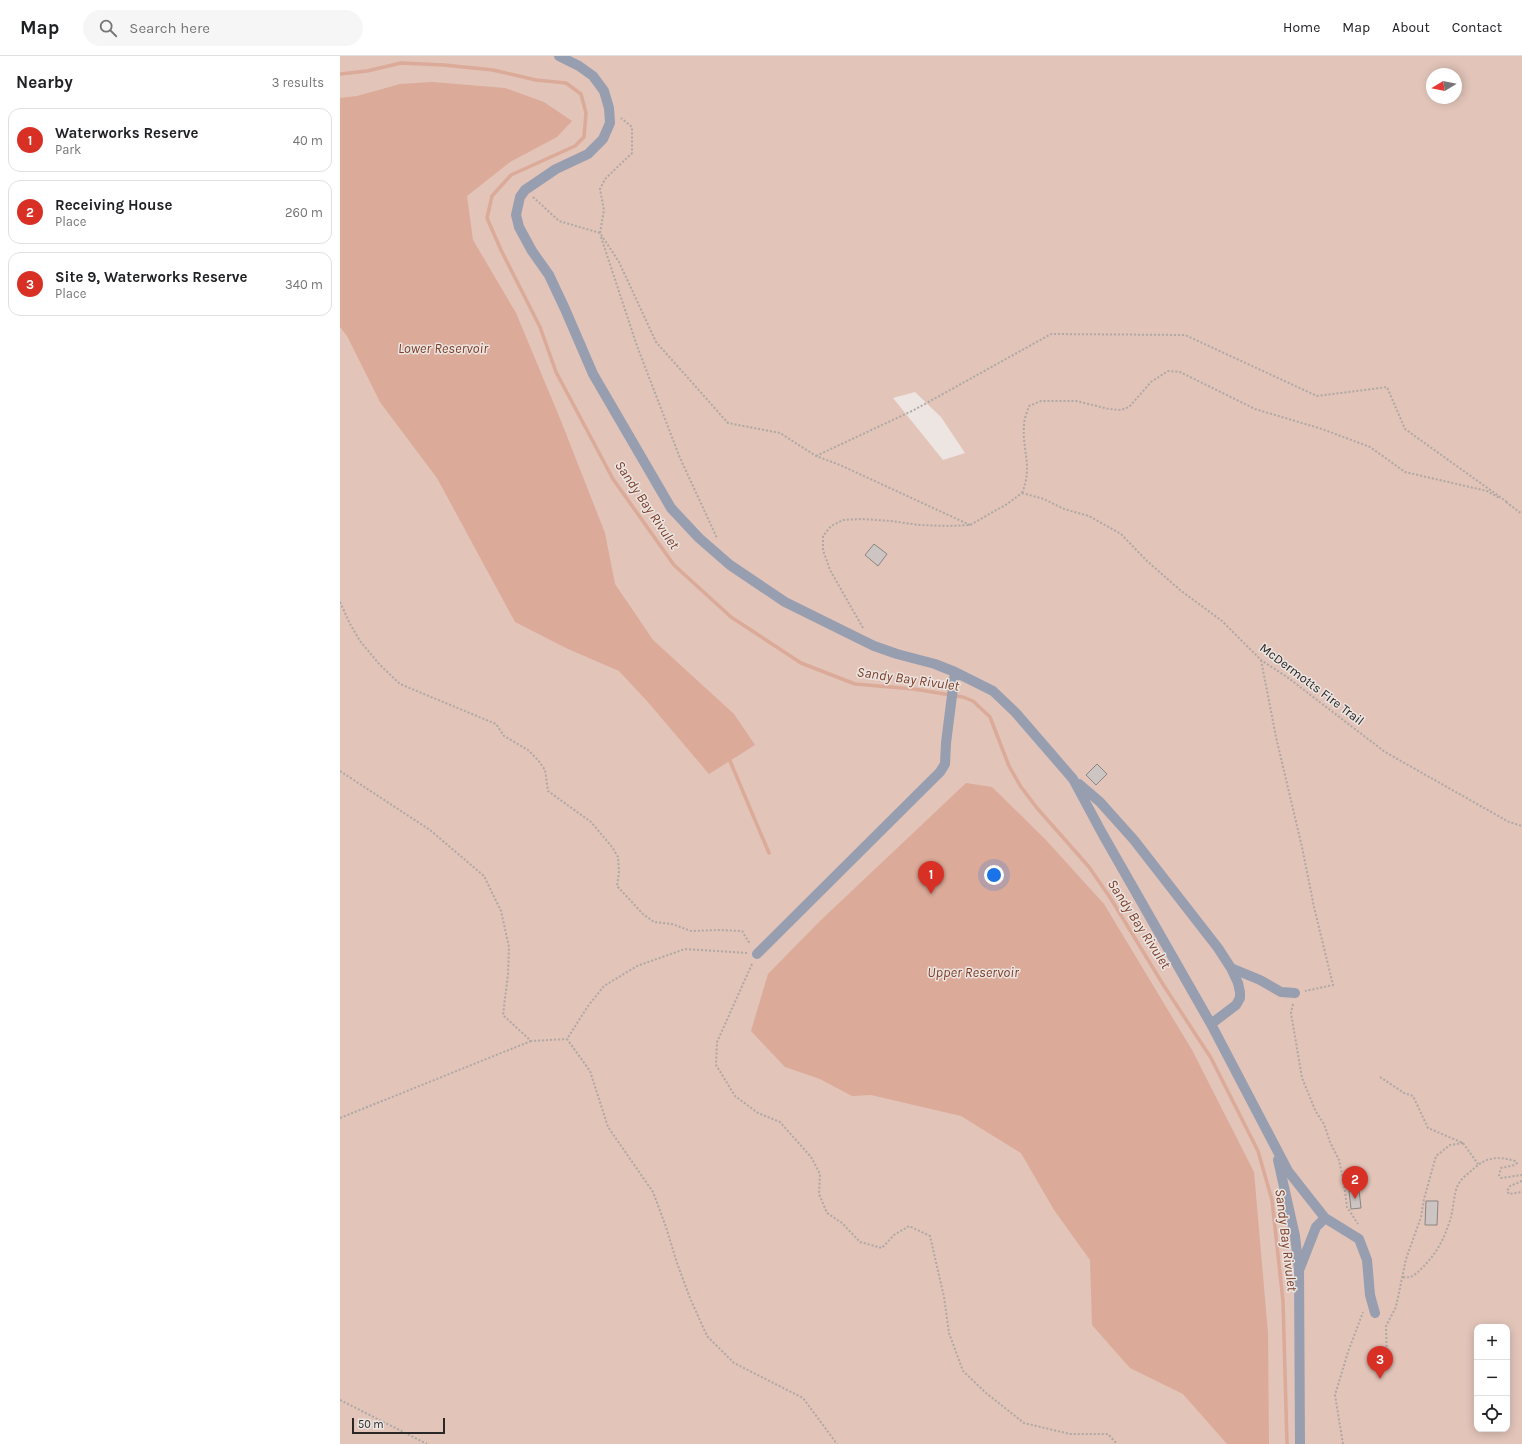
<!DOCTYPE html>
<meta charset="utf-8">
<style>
:root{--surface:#fff;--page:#f6f6f6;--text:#202124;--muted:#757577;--line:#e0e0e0;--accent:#d93025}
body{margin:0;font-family:Karla,sans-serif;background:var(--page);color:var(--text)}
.controls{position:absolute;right:12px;bottom:12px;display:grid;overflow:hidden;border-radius:8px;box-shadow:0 2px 10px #0003}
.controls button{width:36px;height:36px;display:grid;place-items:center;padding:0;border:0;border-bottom:1px solid var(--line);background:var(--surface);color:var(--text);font:20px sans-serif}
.compass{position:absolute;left:1086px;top:12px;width:36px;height:36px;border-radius:50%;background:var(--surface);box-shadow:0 2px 10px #0003;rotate:260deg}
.scale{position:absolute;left:12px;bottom:10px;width:93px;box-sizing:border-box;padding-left:4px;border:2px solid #2a2827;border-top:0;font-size:11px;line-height:14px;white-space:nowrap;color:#2a2827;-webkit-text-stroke:3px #ece5e2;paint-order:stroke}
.you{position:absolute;left:654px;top:819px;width:14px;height:14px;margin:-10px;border:3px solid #fff;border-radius:50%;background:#1a73e8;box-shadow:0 0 0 6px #1a73e833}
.badge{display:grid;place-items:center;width:26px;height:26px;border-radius:50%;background:var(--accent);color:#fff;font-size:13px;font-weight:700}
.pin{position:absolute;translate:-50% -33px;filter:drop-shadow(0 1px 2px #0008)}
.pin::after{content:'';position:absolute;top:21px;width:14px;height:12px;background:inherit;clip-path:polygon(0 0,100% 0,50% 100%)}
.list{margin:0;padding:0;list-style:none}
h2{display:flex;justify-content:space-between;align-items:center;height:52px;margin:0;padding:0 16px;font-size:17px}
h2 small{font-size:13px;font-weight:400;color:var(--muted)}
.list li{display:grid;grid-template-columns:26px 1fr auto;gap:12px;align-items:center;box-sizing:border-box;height:64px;margin:0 8px 8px;padding:0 8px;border:1px solid var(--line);border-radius:12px}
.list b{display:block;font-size:15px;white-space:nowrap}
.list p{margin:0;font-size:13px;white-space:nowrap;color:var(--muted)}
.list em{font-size:13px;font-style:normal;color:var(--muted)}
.icon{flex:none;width:22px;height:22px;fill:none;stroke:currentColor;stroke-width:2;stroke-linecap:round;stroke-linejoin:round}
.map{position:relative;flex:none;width:1182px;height:1388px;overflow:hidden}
header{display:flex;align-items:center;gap:24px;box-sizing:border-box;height:56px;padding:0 20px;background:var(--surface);border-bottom:1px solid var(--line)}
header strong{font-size:19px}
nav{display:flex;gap:22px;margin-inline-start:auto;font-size:14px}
.search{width:280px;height:36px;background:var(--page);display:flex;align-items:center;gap:10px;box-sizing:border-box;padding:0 14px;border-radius:22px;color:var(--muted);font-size:15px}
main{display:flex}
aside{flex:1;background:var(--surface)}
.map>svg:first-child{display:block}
</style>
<header>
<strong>Map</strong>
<div class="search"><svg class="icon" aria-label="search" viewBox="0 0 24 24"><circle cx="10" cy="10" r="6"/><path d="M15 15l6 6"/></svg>Search here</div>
<nav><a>Home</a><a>Map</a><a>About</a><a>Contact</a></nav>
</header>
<main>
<aside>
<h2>Nearby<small>3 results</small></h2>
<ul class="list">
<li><span class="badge">1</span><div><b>Waterworks Reserve</b><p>Park</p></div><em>40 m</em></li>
<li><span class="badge">2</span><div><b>Receiving House</b><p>Place</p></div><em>260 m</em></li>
<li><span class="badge">3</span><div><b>Site 9, Waterworks Reserve</b><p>Place</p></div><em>340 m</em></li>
</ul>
</aside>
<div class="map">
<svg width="1182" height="1388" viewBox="0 0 1182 1388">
<rect width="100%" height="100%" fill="#ece5e2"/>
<path fill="#e2c4b9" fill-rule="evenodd" d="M0 0H1182V1388H0ZM1092 18H1116V42H1092ZM575 336 601 361 625 397 603 404 553 342ZM1137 1271H1167V1373H1137Z"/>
<path fill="#dbaa99" d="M92 26 165 32 204 46 232 65 217 81 170 106 127 140 133 184 176 257 221 365 265 477 275 528 313 584 394 658 415 689 369 718 307 645 279 615 228 593 175 566 97 422 40 346 7 280 0 271V42L17 40 60 28Z
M626 727 652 731 705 783 764 848 852 994 914 1116 928 1277 929 1388H887L843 1338 790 1312 752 1269 750 1204 714 1154 681 1097 621 1060 531 1039 512 1040 480 1023 445 1011 411 975 428 918 480 865Z"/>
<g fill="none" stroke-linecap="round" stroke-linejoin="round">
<path stroke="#dbaa99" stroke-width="3.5" d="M0 18 27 15 61 7 104 9 153 14 196 24 226 27 241 38 246 57 244 81 235 90 171 119 152 140 147 162 161 194 200 271 216 316 273 423 334 509 391 561 461 607 515 628 574 633 623 641 633 645 650 661 669 710 681 731 697 752 749 811 771 843 824 930 871 1002 918 1095 932 1144 943 1245 947 1388
M390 705 429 797"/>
</g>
<path fill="#ccc5c3" stroke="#8a8482" d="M534 488 547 498 538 510 525 499Z
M757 708 767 718 756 729 746 719Z
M1019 1134 1021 1152 1011 1153 1009 1135Z
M1086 1145H1098L1097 1169H1085Z"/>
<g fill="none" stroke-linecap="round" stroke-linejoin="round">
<path stroke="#ada8a5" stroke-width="2" stroke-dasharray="2 2" stroke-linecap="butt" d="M193 141 219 165 260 177 279 206 316 286 388 367 440 377 476 400 500 409 630 469
M260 177 264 154 260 133 265 123 292 97V71L281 62
M261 181 297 290 340 402 377 482
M476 400 574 354 711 278 845 279 977 340 1047 331 1065 373 1167 446
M682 437C693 410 682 395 684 369 684 363 687 356 689 350L701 345H736L769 353 781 354 789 351 811 326 828 315 840 316 915 353 982 373 1030 391 1065 416 1147 435 1159 442
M682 437 704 443 724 453 749 460 781 478 807 505 840 534 882 565 921 604 947 621 1045 696 1169 766 1182 770
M1166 446 1182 458
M0 546 10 568 20 585 40 609 60 628 156 668 164 680 188 694 198 704 205 714 208 735 251 766 272 791 278 801 279 816 277 830 303 858 314 866 332 868 351 875 379 874 402 875 410 888
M523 572 490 514 483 494V480L491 470 503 464 522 463 551 465 579 469 609 470 630 469 667 448 682 437
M921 604 936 681 962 791 974 851 993 929 965 935
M0 715 90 774 144 820 161 855 169 891 168 918 163 959 191 985 227 983
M407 897 345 893 297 910 264 930 248 950 227 983 250 1015 268 1071 313 1136 326 1171 337 1207 350 1242 367 1280 394 1307 463 1342 497 1388
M412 908 377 986 376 1009 395 1040 418 1057 440 1066 471 1101 480 1118 479 1138 487 1157 502 1167 520 1186 542 1192 554 1179 569 1170 590 1180 604 1241 609 1277 623 1315 646 1337 684 1367 730 1378H768L777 1388
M953 948 951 957 962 1022 976 1056 984 1068 990 1086 999 1104 1004 1128 1007 1151 1018 1168
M1040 1021 1064 1037 1073 1040 1088 1072 1123 1087 1138 1108
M0 1062 191 985
M1182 1125 1170 1130 1167 1135 1169 1138 1182 1136
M1063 1221C1072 1223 1077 1217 1083 1211 1095 1199 1103 1185 1108 1170 1113 1158 1113 1146 1116 1134 1118 1127 1123 1121 1129 1117 1144 1102 1154 1099 1175 1105L1177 1107 1175 1109 1161 1112 1159 1119 1161 1122 1182 1119
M1047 1307 1046 1270 1056 1251 1066 1203 1081 1161 1084 1143 1096 1100 1110 1089 1123 1087
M0 1344 87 1388
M1003 1388 995 1339 1008 1296 1023 1256"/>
<path stroke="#969eb0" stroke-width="10" d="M219 0 239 10 253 20 264 35 269 52 270 67 263 83 248 98 216 113 185 134 180 141 176 159 179 171 192 195 209 219 225 253 253 318 331 452 359 482 390 509 445 546 534 590 557 598 595 608 615 616 653 635 676 657 733 723 762 777 871 968 948 1115 985 1162 1019 1183 1027 1204 1030 1239 1035 1257
M739 728 760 746 794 784 878 892 891 912 898 927 900 936V942L896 949 871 968
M417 898 600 716 605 708 606 687 615 616
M891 912 920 924 941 936 955 937
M938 1104 955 1180 959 1214 960 1388
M960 1212 976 1171 985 1162"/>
</g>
<g text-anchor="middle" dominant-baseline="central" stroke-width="3" stroke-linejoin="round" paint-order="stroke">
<g font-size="13" fill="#2a2827" stroke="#ece5e2">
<text transform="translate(972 628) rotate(37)">McDermotts Fire Trail</text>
</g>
<g font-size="14" font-style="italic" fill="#7a3d27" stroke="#ece5e2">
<text x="103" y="292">Lower Reservoir</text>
<text transform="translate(307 449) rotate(56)">Sandy Bay Rivulet</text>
<text transform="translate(568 623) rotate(8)">Sandy Bay Rivulet</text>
<text transform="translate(799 868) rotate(57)">Sandy Bay Rivulet</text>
<text x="633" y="916">Upper Reservoir</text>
<text transform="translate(946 1184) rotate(83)">Sandy Bay Rivulet</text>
</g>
</g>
</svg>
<div class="controls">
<button>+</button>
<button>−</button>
<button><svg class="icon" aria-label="locate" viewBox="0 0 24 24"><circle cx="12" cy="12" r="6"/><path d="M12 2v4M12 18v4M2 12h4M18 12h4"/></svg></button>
</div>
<svg class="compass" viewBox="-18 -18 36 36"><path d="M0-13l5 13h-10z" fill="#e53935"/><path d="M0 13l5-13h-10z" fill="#757577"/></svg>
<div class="scale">50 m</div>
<div class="you"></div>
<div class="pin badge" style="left:591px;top:838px">1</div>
<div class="pin badge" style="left:1015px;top:1143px">2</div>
<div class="pin badge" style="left:1040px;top:1323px">3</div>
</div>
</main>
